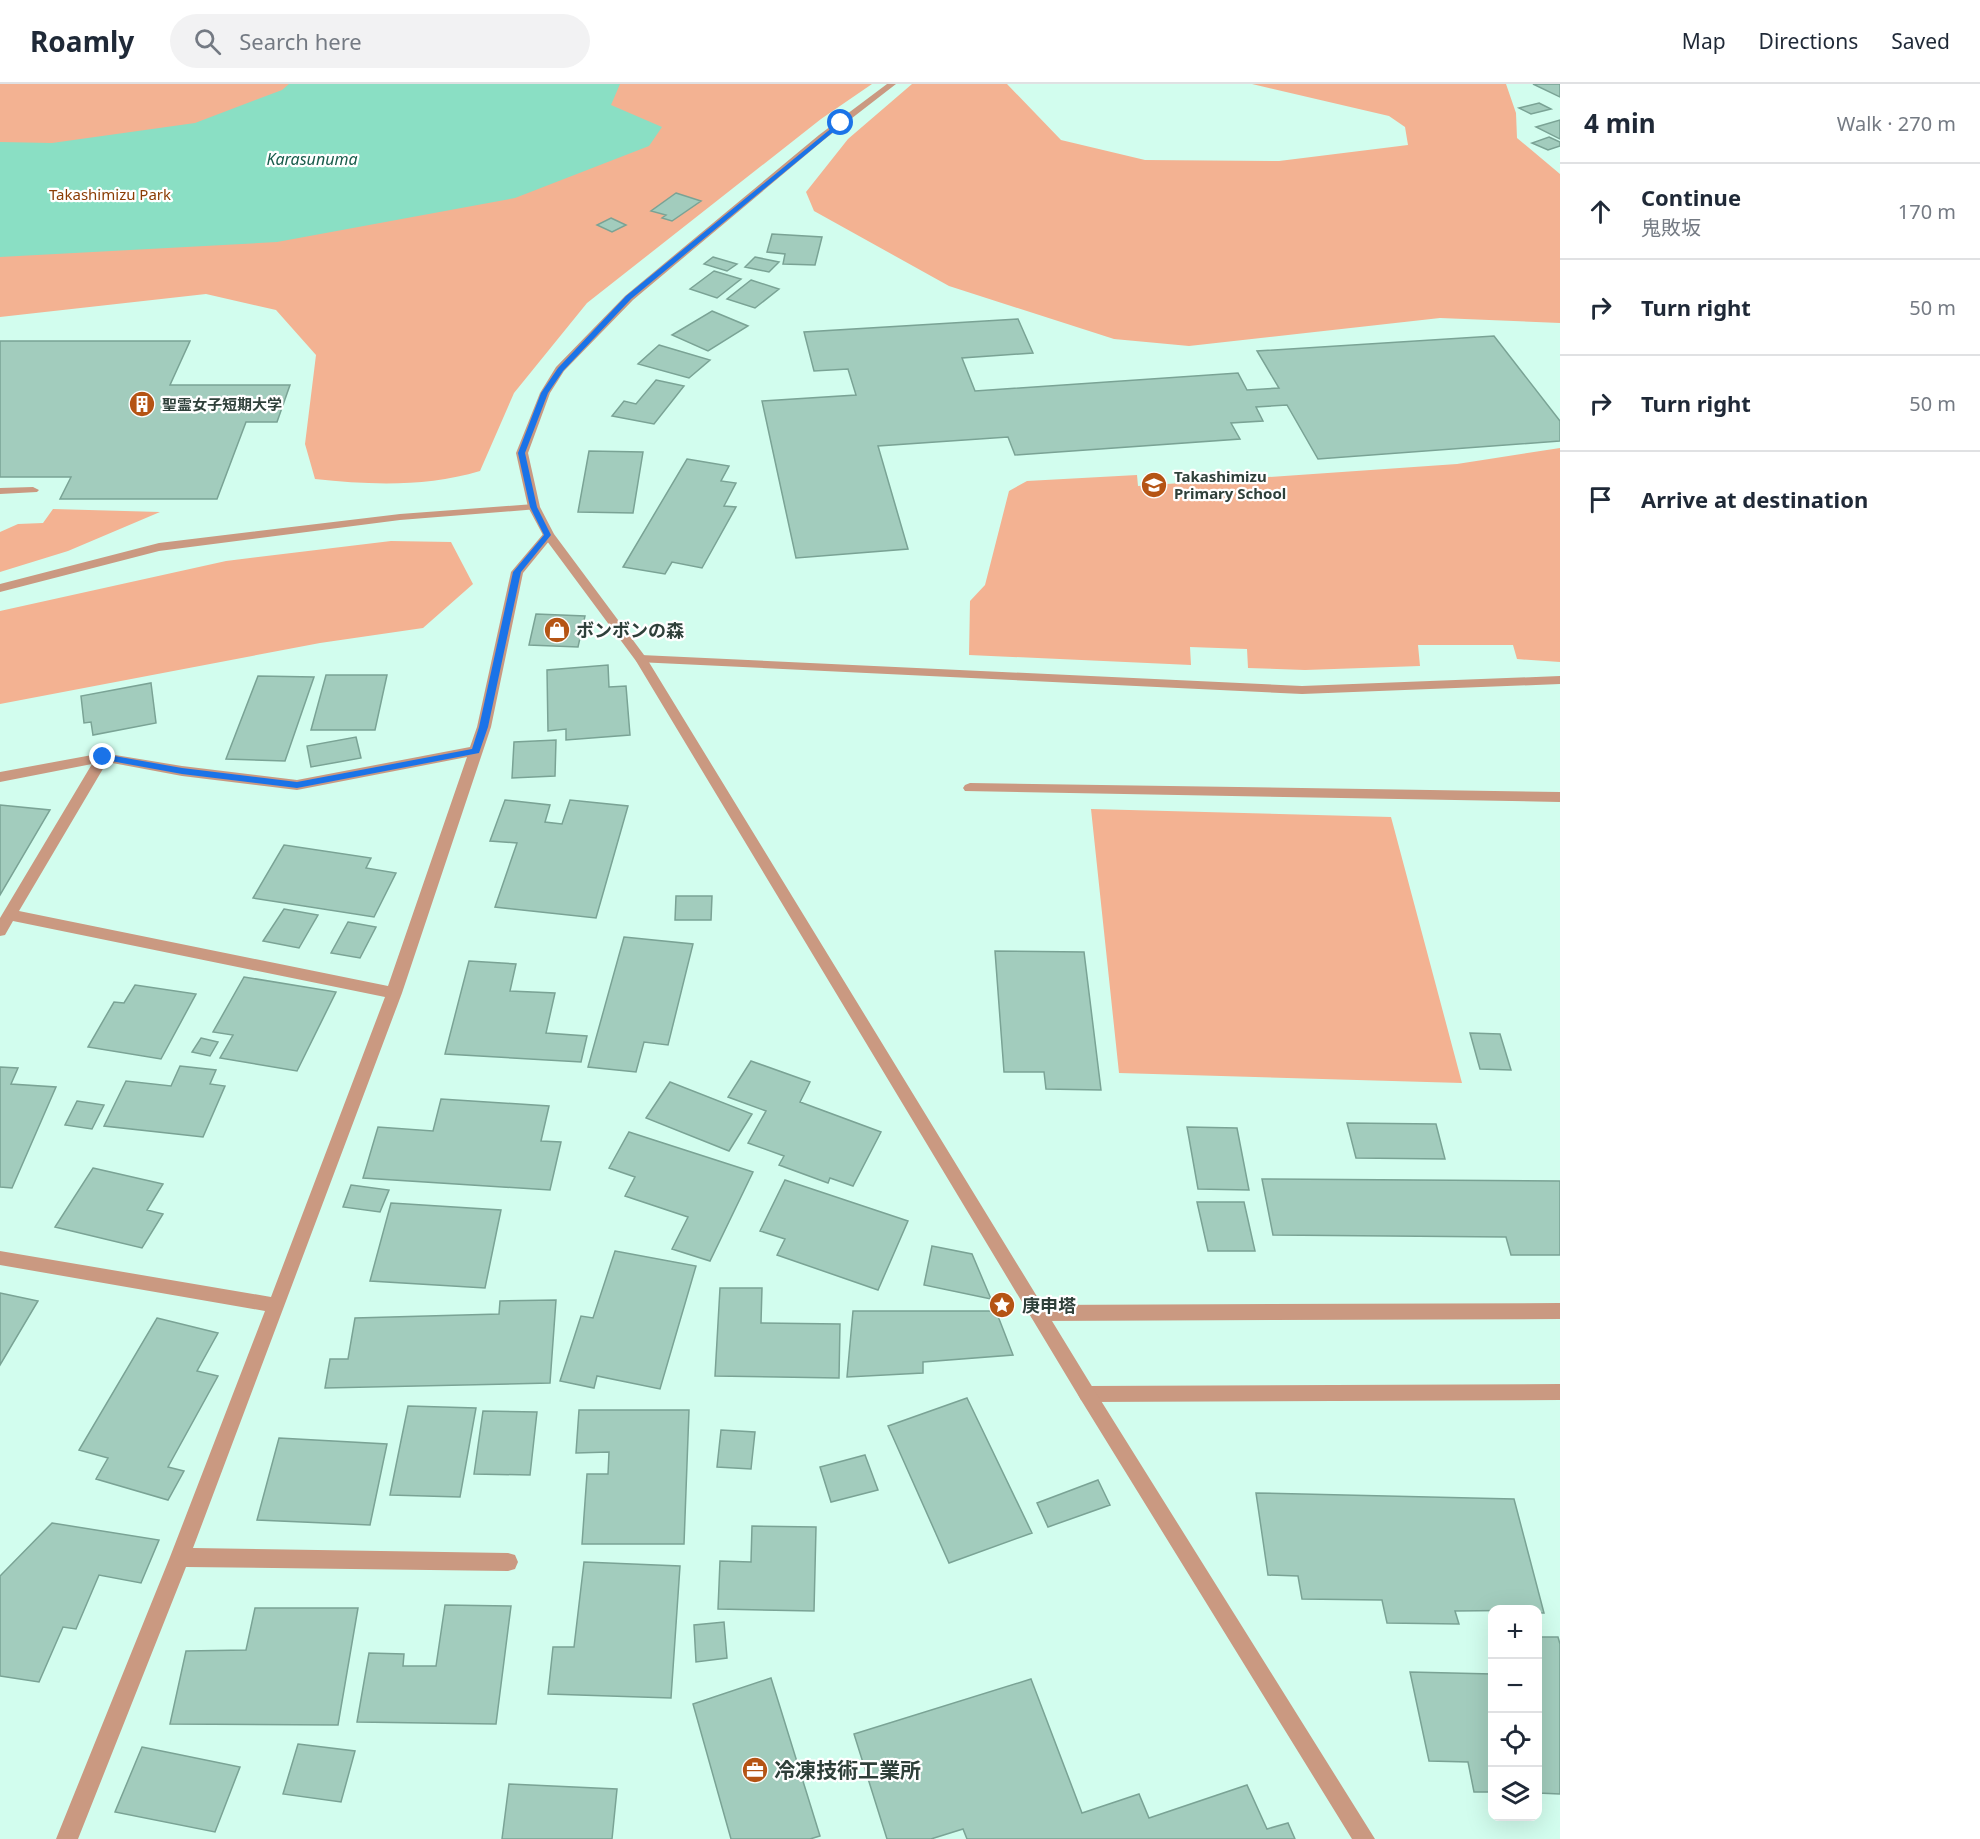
<!DOCTYPE html>
<meta charset="utf-8">
<style>
:root{--surface:#fff;--page:#f2f2f3;--text:#1f2937;--muted:#747a83;--line:#e0e1e3}
body{margin:0;font-family:"Noto Sans","Noto Sans JP",sans-serif;background:var(--page);color:var(--text)}
.controls{position:absolute;right:18px;bottom:18px;display:grid;overflow:hidden;border-radius:12px;box-shadow:0 6px 24px #0002}
.controls button{width:54px;height:54px;display:grid;place-items:center;padding:0;border:0;border-bottom:2px solid var(--line);background:var(--surface);color:var(--text);font:30px sans-serif}
.stop{position:absolute;width:18px;height:18px;margin:-14px;border:4px solid #1a73e8;border-radius:50%;background:#fff}
.stop.end{background:#1a73e8;border-color:#fff;box-shadow:0 2px 6px #0008}
.list{margin:0;padding:0;list-style:none}
h2{display:flex;justify-content:space-between;align-items:center;height:78px;margin:0;padding:0 24px;font-size:26px}
h2 small{font-size:20px;font-weight:400;color:var(--muted)}
.list li{display:grid;grid-template-columns:39px 1fr auto;gap:18px;align-items:center;box-sizing:border-box;height:96px;padding:0 24px;border-top:2px solid var(--line)}
.list b{display:block;font-size:22px;white-space:nowrap}
.list p{margin:0;font-size:20px;white-space:nowrap;color:var(--muted)}
.list em{font-size:20px;font-style:normal;color:var(--muted)}
.icon{flex:none;width:33px;height:33px;fill:none;stroke:currentColor;stroke-width:2;stroke-linecap:round;stroke-linejoin:round}
.map{position:relative;flex:none;width:1560px;height:1755px;overflow:hidden}
header{display:flex;align-items:center;gap:36px;box-sizing:border-box;height:84px;padding:0 30px;background:var(--surface);border-bottom:2px solid var(--line)}
header strong{font-size:28px}
nav{display:flex;gap:33px;margin-inline-start:auto;font-size:21px}
.search{width:420px;height:54px;background:var(--page);display:flex;align-items:center;gap:15px;box-sizing:border-box;padding:0 21px;border-radius:33px;color:var(--muted);font-size:22px}
main{display:flex}
aside{flex:1;background:var(--surface)}
.map>svg:first-child{display:block}
</style>
<header>
<strong>Roamly</strong>
<div class="search"><svg class="icon" aria-label="search" viewBox="0 0 24 24"><circle cx="10" cy="10" r="6"/><path d="M15 15l6 6"/></svg>Search here</div>
<nav><a>Map</a><a>Directions</a><a>Saved</a></nav>
</header>
<main>
<div class="map">
<svg width="1560" height="1755" viewBox="0 0 1560 1755">
<rect width="100%" height="100%" fill="#d2fdee"/>
<path fill="#f3b292" d="M0 0H872L821 35 587 219 514 309 480 387C426 403 371 401 315 395L305 360 316 271 276 226 206 210 0 233Z
M912 0H1007L1061 56 1145 76 1279 77 1408 61 1405 43 1389 32 1252 0H1506L1516 29 1517 54 1560 90V239L1440 234 1189 262 1114 255 949 202 814 127 806 108 848 55Z
M1560 364V578L1517 575 1513 561H1418L1420 582 1305 586 1248 584 1247 565 1190 563 1191 581 969 571 970 517 985 501 1009 407 1027 397 1137 391 1138 402 1457 380Z
M53 425 160 428 68 467 0 488V448L18 440 43 439Z
M391 457 451 458 473 500 423 544 320 559 0 620V527L226 477Z
M1091 725 1391 733 1462 999 1119 989Z"/>
<path fill="#8adfc4" d="M289 0H620L611 21 662 43 649 62 515 114 277 158 0 173V58L52 59 195 39 282 6Z"/>
<path fill="#a2ccbd" stroke="#7aa395" stroke-width="1.5" d="M1533 0H1560V13Z
M1539 19 1551 25 1531 30 1519 24Z
M1560 36V55L1536 43Z
M1549 53 1560 58V62L1548 66 1532 59Z
M676 109 701 117 672 137 662 134 666 131 651 127Z
M611 134 626 141 612 148 597 141Z
M772 150 822 153 815 181 783 180 785 170 767 168Z
M713 173 737 180 727 187 704 180Z
M755 173 779 178 769 188 745 183Z
M714 187 741 195 717 214 690 205Z
M751 196 779 205 755 224 727 215Z
M712 227 748 242 708 267 672 251Z
M1018 235 1033 269 962 274 975 307 1238 289 1247 306 1279 304 1257 267 1494 252 1560 337V357L1318 375 1287 321 1256 323 1263 337 1231 339 1240 355 1015 371 1008 353 878 362 908 465 796 474 762 317 856 311 848 285 814 287 804 248Z
M0 257H190L170 301H290L277 338H246L217 415H60L71 393H0Z
M659 261 710 276 689 294 638 280Z
M656 296 684 302 654 340 612 332 624 317 636 320Z
M589 367 643 368 633 429 578 428Z
M687 375 729 382 721 397 736 399 724 422 736 423 702 484 672 478 665 490 623 483Z
M536 530 585 532 578 563 529 561Z
M608 581 609 603 626 602 630 651 566 656V645L548 647 547 586Z
M326 591H387L375 646H311Z
M258 592 314 593 285 677 226 675Z
M151 599 156 639 93 651 91 638 84 639 81 612Z
M356 653 361 674 311 683 307 662Z
M556 656 555 692 512 694 514 658Z
M505 716 550 721 545 738 562 740 570 716 628 722 596 834 495 823 517 759 490 757Z
M0 721 50 726 0 811Z
M284 761 371 774 366 784 396 789 374 833 253 814Z
M676 812H712L711 836H675Z
M284 825 318 831 299 864 263 857Z
M348 838 376 843 360 874 331 869Z
M624 853 693 860 668 961 644 958 636 988 588 983Z
M995 867 1084 868 1101 1006 1046 1005 1044 988H1004Z
M469 877 516 880 510 907 555 909 546 949 587 952 581 978 445 970Z
M244 893 336 908 297 987 220 974 233 951 213 948Z
M135 901 196 910 161 975 88 963 114 918 124 919Z
M1470 949 1500 950 1511 986 1480 985Z
M201 954 218 958 210 972 192 968Z
M751 977 810 998 800 1018 881 1048 853 1102 830 1094 828 1099 779 1081 784 1072 748 1059 766 1027 728 1013Z
M180 982 216 986 210 1000 225 1002 203 1053 104 1042 126 997 171 1002Z
M0 983 18 984 11 1000 56 1003 12 1104 0 1103Z
M670 998 752 1030 729 1067 646 1034Z
M441 1015 549 1022 541 1057 561 1058 550 1106 363 1094 378 1043 433 1047Z
M77 1017 104 1021 92 1045 65 1041Z
M1347 1039 1436 1040 1445 1075 1356 1074Z
M1187 1043 1237 1044 1249 1106 1198 1105Z
M629 1048 753 1088 710 1177 672 1165 688 1133 625 1112 635 1093 609 1084Z
M93 1084 163 1100 147 1126 163 1130 142 1164 55 1143Z
M1262 1095 1560 1097V1171H1511L1506 1153 1273 1151Z
M785 1096 908 1137 878 1206 777 1171 785 1155 760 1147Z
M351 1101 389 1106 380 1128 343 1123Z
M1197 1118H1244L1255 1167H1208Z
M391 1119 501 1126 485 1204 370 1197Z
M932 1162 972 1170 991 1215 924 1201Z
M615 1167 696 1182 660 1305 597 1292 594 1304 560 1297 581 1232 593 1234Z
M720 1204H762L761 1239 840 1240 839 1294 715 1292Z
M0 1209 38 1217 0 1281Z
M556 1216 550 1299 325 1304 330 1275H348L355 1234 499 1230 500 1217Z
M853 1227H996L1013 1271 923 1278V1289L847 1293Z
M157 1234 218 1249 197 1287 218 1292 168 1383 184 1387 168 1416 96 1395 108 1374 79 1366Z
M967 1314 1032 1449 949 1479 888 1342Z
M408 1322 476 1324 460 1413 390 1411Z
M579 1326H689L684 1460H582L587 1390H608L609 1368 576 1369Z
M483 1327 537 1328 530 1391 474 1390Z
M721 1346 755 1348 751 1385 717 1383Z
M279 1354 387 1360 370 1441 257 1436Z
M865 1371 878 1406 831 1418 820 1383Z
M1098 1396 1110 1421 1048 1443 1037 1419Z
M1256 1409 1514 1415 1544 1529H1538V1526L1455 1527 1459 1540 1387 1539 1382 1516 1302 1515 1298 1492 1268 1491Z
M52 1439 159 1456 141 1499 99 1491 76 1545 63 1543 39 1598 0 1592V1492Z
M752 1442 816 1443 814 1527 718 1525 720 1477 751 1478Z
M584 1478 680 1482 671 1614 548 1610 553 1563H574Z
M445 1521 511 1522 496 1640 357 1638 369 1569 404 1570 403 1582H436Z
M255 1524H358L338 1641 170 1640 186 1567 246 1566Z
M724 1538 727 1574 696 1578 694 1541Z
M1538 1553H1558L1560 1560V1710L1538 1709Z
M1410 1588 1492 1590V1708H1474L1468 1678 1429 1677Z
M771 1594 820 1752 810 1755H731L693 1620Z
M1031 1595 1082 1729 1139 1710 1149 1734 1247 1701 1267 1745 1288 1739 1295 1755H967L963 1745 931 1755H887L854 1650Z
M298 1660 355 1667 341 1718 283 1710Z
M142 1663 240 1683 215 1748 115 1728Z
M509 1700 617 1705 612 1755H502Z"/>
<g fill="none" stroke-linecap="round" stroke-linejoin="round">
<path fill="#ca9981" fill-rule="evenodd" d="M33 403 39 406 37 408 0 410V404Z
M534 420 538 421V425L400 436 159 467 0 508V500L159 459 400 430Z
M970 699 1560 708V718L965 707 963 704 965 701Z
M1560 1219V1235L1038 1237 1032 1234 1029 1229 1032 1224 1038 1221Z"/>
<path fill="#ca9981" fill-rule="evenodd" d="M548 447 554 451 523 489 491 643 402 909 193 1464 508 1469 515 1471 518 1478 515 1485 508 1487 186 1483 78 1755H56L170 1473 265 1227 0 1181V1167L271 1213 385 913 13 837 5 851 0 852V834L92 680 0 698V688L103 669 182 682 297 696 470 663 477 643 511 488 544 449ZM467 673 388 902 19 827 107 678 182 692 297 706Z
M641 571 1302 602 1560 592V600L1302 610 637 578 635 575Z
M1560 1300V1316L1087 1318 1081 1316 1078 1310 1081 1304 1087 1302Z"/>
<path fill="#ca9981" fill-rule="evenodd" d="M887 0H896L825 55 633 216 564 287 550 309 528 369 540 423 554 450 647 575 1093 1304 1375 1755H1352L1081 1316 636 577 544 453 528 423 516 369 540 309 556 283 625 212 819 51Z"/>
</g>
<path fill="#1a73e8" d="M839 38 844 39 631 215 563 287 548 309 525 369 537 423 551 451 521 488 488 643 479 669 297 704 182 690 100 675V671L103 670 182 684 297 698 472 665 479 643 513 488 544 451 530 423 518 369 541 309 558 284 626 212Z"/>
<defs>
<g id="building-disc" transform="scale(1.35)"><circle r="9.5" fill="#b55414" stroke="#fff"/><path d="M-4-6H4V6H1V3H-1V6H-4ZM-2.5-4.3h1.7v1.8h-1.7ZM.8-4.3h1.7v1.8H.8ZM-2.5-1h1.7V.8h-1.7ZM.8-1h1.7V.8H.8Z" fill="#fff"/></g>
<g id="school-disc" transform="scale(1.35)"><circle r="9.5" fill="#b55414" stroke="#fff"/><path d="M0-5L7-2L0 1L-7-2ZM-4 1L0 2.5L4 1V4Q0 6-4 4Z" fill="#fff"/></g>
<g id="shop-disc" transform="scale(1.35)"><circle r="9.5" fill="#b55414" stroke="#fff"/><path d="M-5-2.5h2.3a2.7 3.5 0 0 1 5.4 0H5L5.5 6h-11ZM-1.5-2.5h3a1.5 2.3 0 0 0-3 0Z" fill="#fff"/></g>
<g id="sight-disc" transform="scale(1.35)"><circle r="9.5" fill="#b55414" stroke="#fff"/><path d="M0-6L1.8-2.2L6-1.7L2.9 1.2L3.7 5.4L0 3.3L-3.7 5.4L-2.9 1.2L-6-1.7L-1.8-2.2Z" fill="#fff"/></g>
<g id="office-disc" transform="scale(1.35)"><circle r="9.5" fill="#b55414" stroke="#fff"/><path d="M-6-3h4V-5.5h4V-3h4V5H-6ZM-1-4.5V-3h2v-1.5ZM-6 0V1H6V0Z" fill="#fff"/></g>
</defs>
<g fill-rule="evenodd">
<use href="#building-disc" x="142" y="320"/>
<use href="#school-disc" x="1154" y="401"/>
<use href="#shop-disc" x="557" y="546"/>
<use href="#sight-disc" x="1002" y="1221"/>
<use href="#office-disc" x="755" y="1686"/>
</g>
<g text-anchor="middle" dominant-baseline="central" stroke-width="4.5" stroke-linejoin="round" paint-order="stroke">
<g font-size="15" fill="#8b3d05" stroke="#fff">
<text x="110" y="110">Takashimizu Park</text>
</g>
<g font-size="15" font-weight="bold" fill="#2f403a" stroke="#fff" text-anchor="start">
<text x="162" y="320">聖霊女子短期大学</text>
<text x="1174" y="392">Takashimizu<tspan x="1174" dy="17">Primary School</tspan></text>
</g>
<g font-size="16" font-style="italic" fill="#185c4b" stroke="#fff">
<text x="312" y="75">Karasunuma</text>
</g>
<g font-size="18" font-weight="bold" fill="#2f403a" stroke="#fff" text-anchor="start">
<text x="576" y="546">ボンボンの森</text>
<text x="1022" y="1221">庚申塔</text>
</g>
<g font-size="21" font-weight="bold" fill="#2f403a" stroke="#fff" text-anchor="start">
<text x="774" y="1686">冷凍技術工業所</text>
</g>
</g>
</svg>
<div class="controls">
<button>+</button>
<button>−</button>
<button><svg class="icon" aria-label="locate" viewBox="0 0 24 24"><circle cx="12" cy="12" r="6"/><path d="M12 2v4M12 18v4M2 12h4M18 12h4"/></svg></button>
<button><svg class="icon" aria-label="layers" viewBox="0 0 24 24"><path d="M12 4l9 5-9 5-9-5zM3 14l9 5 9-5"/></svg></button>
</div>
<div class="stop" style="left:841px;top:39px"></div>
<div class="stop end" style="left:103px;top:673px"></div>
</div>
<aside>
<h2>4 min<small>Walk · 270 m</small></h2>
<ul class="list">
<li><svg class="icon" aria-label="ahead" viewBox="0 0 24 24"><path d="M12 20V5M6 11l6-6 6 6"/></svg><div><b>Continue</b><p>鬼敗坂</p></div><em>170 m</em></li>
<li><svg class="icon" aria-label="right" viewBox="0 0 24 24"><path d="M7 20v-9h11M14 6l5 5-5 5"/></svg><div><b>Turn right</b></div><em>50 m</em></li>
<li><svg class="icon" aria-label="right" viewBox="0 0 24 24"><path d="M7 20v-9h11M14 6l5 5-5 5"/></svg><div><b>Turn right</b></div><em>50 m</em></li>
<li><svg class="icon" aria-label="arrive" viewBox="0 0 24 24"><path d="M6 21V4h12l-3 4 3 4H6"/></svg><div><b>Arrive at destination</b></div></li>
</ul>
</aside>
</main>
